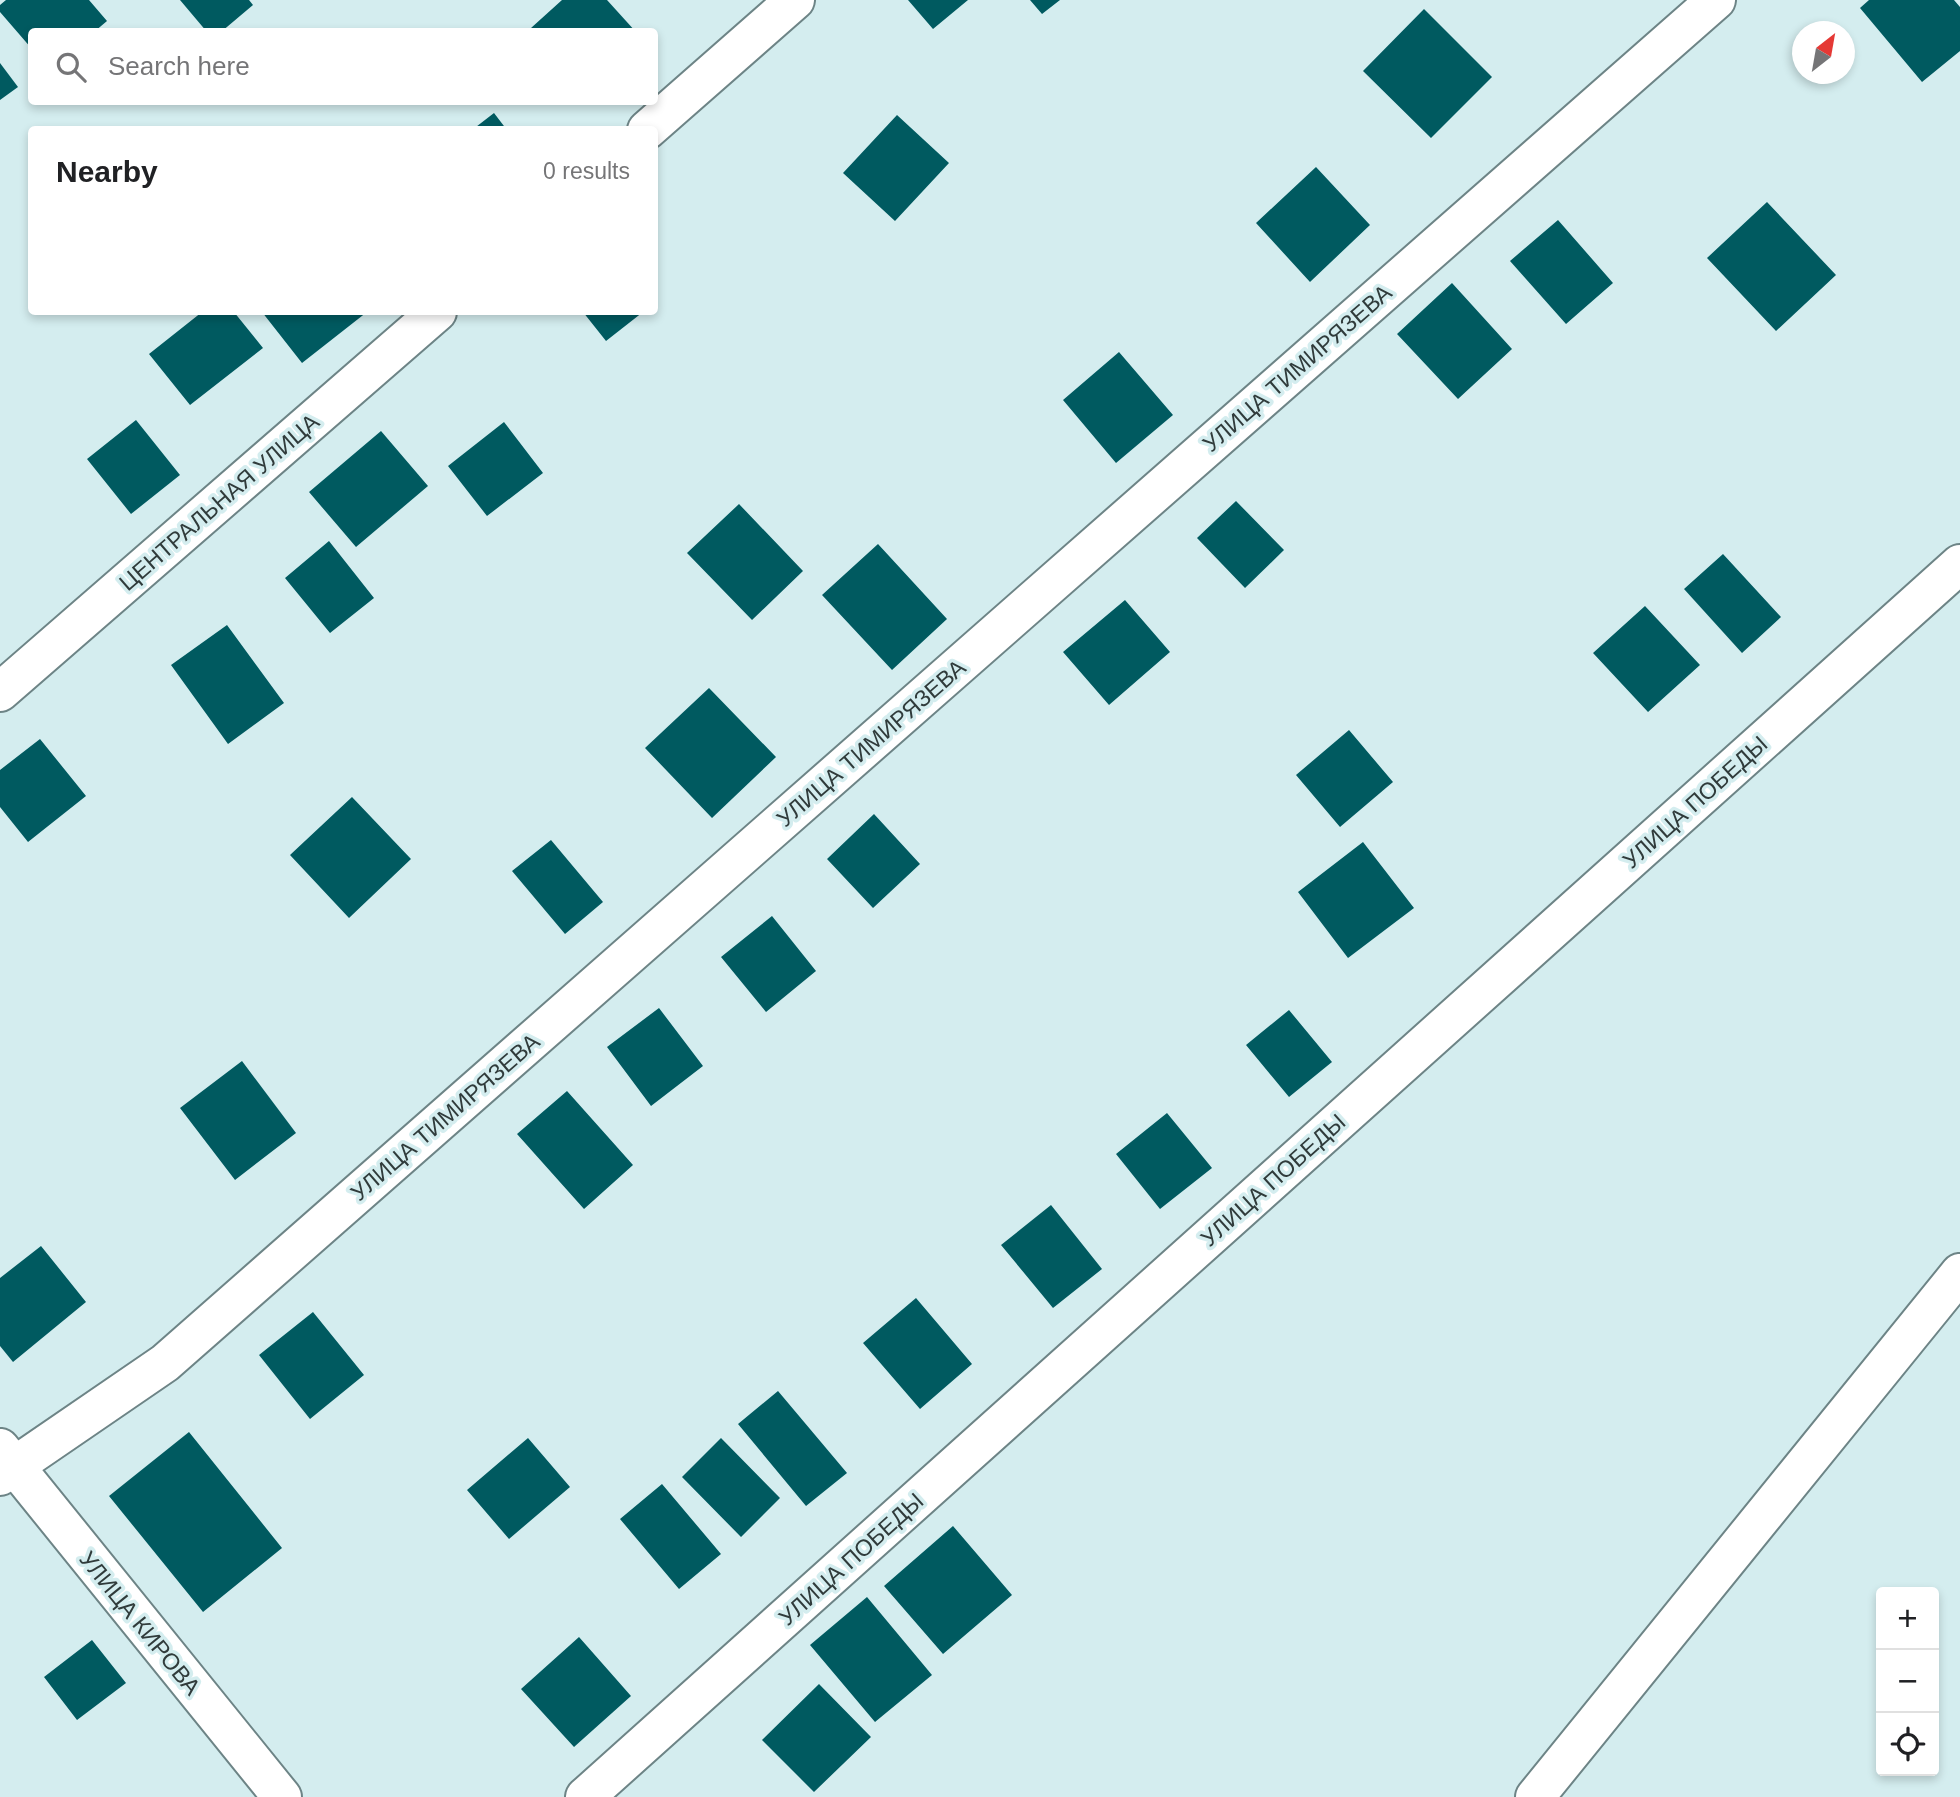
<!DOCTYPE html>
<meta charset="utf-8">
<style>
:root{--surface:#fff;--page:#f6f6f6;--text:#202124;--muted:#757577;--line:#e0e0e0}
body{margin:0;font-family:Arial,sans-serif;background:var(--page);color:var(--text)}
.controls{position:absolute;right:21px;bottom:21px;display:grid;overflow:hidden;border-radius:7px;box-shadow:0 4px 10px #0003}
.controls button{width:63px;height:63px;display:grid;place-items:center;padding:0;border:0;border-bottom:2px solid var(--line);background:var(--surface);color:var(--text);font:35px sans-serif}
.compass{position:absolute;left:1792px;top:21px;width:63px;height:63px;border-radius:50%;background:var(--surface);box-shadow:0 4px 10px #0003;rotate:31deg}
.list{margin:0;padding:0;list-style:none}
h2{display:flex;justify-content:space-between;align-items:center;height:91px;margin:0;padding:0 28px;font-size:30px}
h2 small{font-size:23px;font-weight:400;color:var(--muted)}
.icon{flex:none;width:38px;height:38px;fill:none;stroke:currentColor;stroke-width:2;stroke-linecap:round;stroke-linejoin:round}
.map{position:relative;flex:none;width:1960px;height:1797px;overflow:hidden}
.search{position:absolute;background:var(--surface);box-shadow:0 4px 10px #0003;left:28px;top:28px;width:630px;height:77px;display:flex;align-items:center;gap:18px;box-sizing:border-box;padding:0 24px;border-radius:7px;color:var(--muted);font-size:26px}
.panel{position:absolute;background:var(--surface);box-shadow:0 4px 10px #0003;left:28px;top:126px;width:630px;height:189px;border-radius:7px}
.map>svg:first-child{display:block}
</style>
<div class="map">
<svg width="1960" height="1797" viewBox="0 0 1960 1797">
<rect width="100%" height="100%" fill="#d4edef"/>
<path fill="#005a60" d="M6 0H89L107 21 94 32H32V49L0 12V5Z
M180 0H249L253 5 221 32H207Z
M562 0H607L636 32H534L531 28Z
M908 0H968L933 29Z
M1030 0H1060L1042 14Z
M1869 0H1954L1960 7V51L1922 82 1860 8Z
M1424 9 1492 77 1431 138 1363 71Z
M0 63 18 87 0 100Z
M494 113 507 130H472Z
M897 115 949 163 895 221 843 173Z
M1316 167 1370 225 1310 282 1256 223Z
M1767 202 1836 275 1776 331 1707 258Z
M1558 220 1613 283 1566 324 1510 261Z
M1452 283 1512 349 1458 399 1397 334Z
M202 312H234L263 348 190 405 149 354Z
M262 312H367L302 363Z
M583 312H643L606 341Z
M1119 352 1173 415 1116 463 1063 400Z
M136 420 180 475 131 514 87 459Z
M504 422 543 473 487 516 448 466Z
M381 431 428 486 356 547 309 492Z
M1236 501 1284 550 1245 588 1197 538Z
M739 504 803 571 752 620 687 553Z
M329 541 374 598 330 633 285 578Z
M878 544 947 619 892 670 822 595Z
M1723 554 1781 617 1742 653 1684 589Z
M1125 600 1170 652 1109 705 1063 652Z
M1645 606 1700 665 1648 712 1593 653Z
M227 625 284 703 228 744 171 665Z
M709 688 776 757 712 818 645 748Z
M1349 730 1393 782 1340 827 1296 775Z
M40 739 86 796 28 842 0 807V770Z
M352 797 411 859 349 918 290 855Z
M874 814 920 864 873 908 827 859Z
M551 840 603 902 565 934 512 871Z
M1363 842 1414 908 1348 958 1298 892Z
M772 916 816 971 766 1012 721 957Z
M659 1008 703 1066 651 1106 607 1047Z
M1289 1010 1332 1062 1289 1097 1246 1045Z
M242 1061 296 1133 235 1180 180 1108Z
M567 1091 633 1165 584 1209 517 1134Z
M1167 1113 1212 1168 1160 1209 1116 1154Z
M1051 1205 1102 1269 1053 1308 1001 1245Z
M41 1246 86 1302 13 1362 0 1346V1278Z
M916 1298 972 1364 920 1409 863 1343Z
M313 1312 364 1375 310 1419 259 1355Z
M778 1391 847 1473 806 1506 738 1424Z
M189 1432 282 1548 203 1612 109 1496Z
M528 1438 570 1487 509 1539 467 1490Z
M721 1438 780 1498 741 1537 682 1477Z
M662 1484 721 1554 679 1589 620 1519Z
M953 1526 1012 1595 943 1654 884 1586Z
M867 1597 932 1675 875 1722 810 1645Z
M579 1637 631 1696 574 1747 521 1689Z
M92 1640 126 1683 77 1720 44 1677Z
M819 1684 871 1737 814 1792 762 1740Z"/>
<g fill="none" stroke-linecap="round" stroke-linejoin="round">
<g stroke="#6d8486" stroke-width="42">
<path id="minor" d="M647 130 795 0
M0 692 437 312
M0 1448 282 1797
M0 1476 165 1363 1716 0
M585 1797 1960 564
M1535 1797 1960 1273"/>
</g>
<use href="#minor" stroke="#fff" stroke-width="38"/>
</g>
<g text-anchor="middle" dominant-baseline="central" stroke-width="7" stroke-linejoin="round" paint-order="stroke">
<g font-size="23" fill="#303b3b" stroke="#d4edef">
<text transform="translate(1297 368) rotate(-41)">УЛИЦА ТИМИРЯЗЕВА</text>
<text transform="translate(219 502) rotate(-41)">ЦЕНТРАЛЬНАЯ УЛИЦА</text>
<text transform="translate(871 743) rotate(-41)">УЛИЦА ТИМИРЯЗЕВА</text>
<text transform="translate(1695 802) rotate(-42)">УЛИЦА ПОБЕДЫ</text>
<text transform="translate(445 1117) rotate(-41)">УЛИЦА ТИМИРЯЗЕВА</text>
<text transform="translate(1273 1180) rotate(-42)">УЛИЦА ПОБЕДЫ</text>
<text transform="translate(851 1559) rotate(-42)">УЛИЦА ПОБЕДЫ</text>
<text transform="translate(140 1623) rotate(51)">УЛИЦА КИРОВА</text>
</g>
</g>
</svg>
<div class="controls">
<button>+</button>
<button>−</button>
<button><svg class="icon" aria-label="locate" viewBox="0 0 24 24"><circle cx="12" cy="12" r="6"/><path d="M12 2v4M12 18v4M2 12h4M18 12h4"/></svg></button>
</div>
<svg class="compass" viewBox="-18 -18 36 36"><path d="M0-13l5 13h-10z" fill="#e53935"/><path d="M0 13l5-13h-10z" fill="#757577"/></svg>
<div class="search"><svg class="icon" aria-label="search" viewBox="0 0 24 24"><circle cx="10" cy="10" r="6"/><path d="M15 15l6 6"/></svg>Search here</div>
<section class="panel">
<h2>Nearby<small>0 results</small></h2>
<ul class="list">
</ul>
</section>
</div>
